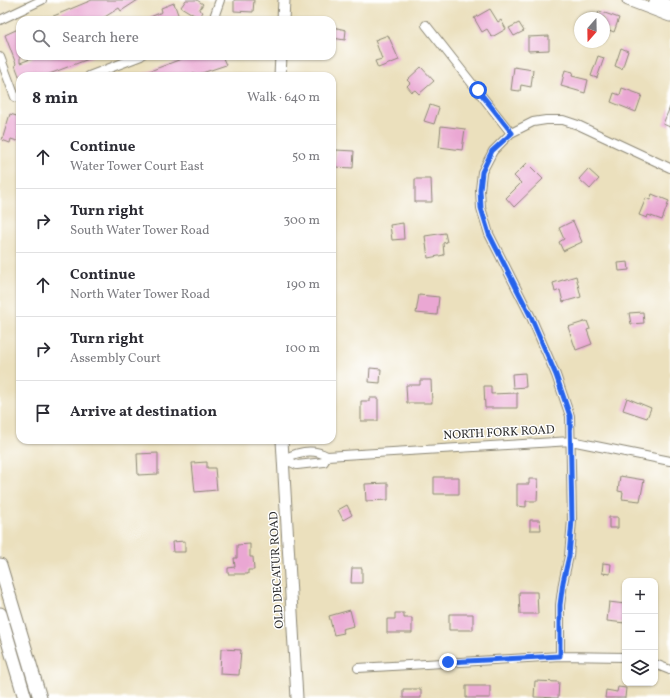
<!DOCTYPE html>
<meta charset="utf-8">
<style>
:root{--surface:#fff;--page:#f7f7f7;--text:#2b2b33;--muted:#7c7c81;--line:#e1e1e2}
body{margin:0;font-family:Vollkorn,serif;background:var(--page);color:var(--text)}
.controls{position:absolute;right:12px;bottom:12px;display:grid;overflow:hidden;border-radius:8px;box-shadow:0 1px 3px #0004}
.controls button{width:36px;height:36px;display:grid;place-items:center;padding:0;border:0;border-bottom:1px solid var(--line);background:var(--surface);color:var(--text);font:20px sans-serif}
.compass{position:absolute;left:574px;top:12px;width:36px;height:36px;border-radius:50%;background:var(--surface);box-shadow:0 1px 3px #0004;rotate:200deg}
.stop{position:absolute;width:12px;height:12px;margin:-9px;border:3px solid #2563eb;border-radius:50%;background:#fff}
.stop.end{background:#2563eb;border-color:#fff;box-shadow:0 1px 4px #0008}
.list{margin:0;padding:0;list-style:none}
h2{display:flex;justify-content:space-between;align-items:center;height:52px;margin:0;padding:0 16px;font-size:17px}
h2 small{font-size:13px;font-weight:400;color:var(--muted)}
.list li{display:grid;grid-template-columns:26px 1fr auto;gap:12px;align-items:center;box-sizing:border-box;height:64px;padding:0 16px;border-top:1px solid var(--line)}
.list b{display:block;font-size:15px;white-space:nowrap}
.list p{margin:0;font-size:13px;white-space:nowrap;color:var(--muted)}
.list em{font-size:13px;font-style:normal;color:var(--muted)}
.icon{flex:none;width:22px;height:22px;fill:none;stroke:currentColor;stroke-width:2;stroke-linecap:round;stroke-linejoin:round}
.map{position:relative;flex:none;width:670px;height:698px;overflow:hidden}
.search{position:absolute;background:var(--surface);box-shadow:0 1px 3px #0004;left:16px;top:16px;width:320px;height:44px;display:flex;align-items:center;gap:10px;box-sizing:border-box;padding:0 14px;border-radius:12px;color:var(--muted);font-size:15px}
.panel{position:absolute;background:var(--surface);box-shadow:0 1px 3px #0004;left:16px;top:72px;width:320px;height:372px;border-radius:12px}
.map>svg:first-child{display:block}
</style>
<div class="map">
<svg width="670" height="698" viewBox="0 0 670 698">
<rect width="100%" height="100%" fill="#fff"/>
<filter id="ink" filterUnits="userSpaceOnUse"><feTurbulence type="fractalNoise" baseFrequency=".025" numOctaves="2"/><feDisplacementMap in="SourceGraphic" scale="8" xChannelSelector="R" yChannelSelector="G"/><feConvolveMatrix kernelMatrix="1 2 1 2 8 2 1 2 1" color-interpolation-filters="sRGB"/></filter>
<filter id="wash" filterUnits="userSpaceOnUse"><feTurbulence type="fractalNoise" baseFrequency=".012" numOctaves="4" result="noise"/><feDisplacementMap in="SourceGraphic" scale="16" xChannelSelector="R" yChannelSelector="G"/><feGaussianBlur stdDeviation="0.9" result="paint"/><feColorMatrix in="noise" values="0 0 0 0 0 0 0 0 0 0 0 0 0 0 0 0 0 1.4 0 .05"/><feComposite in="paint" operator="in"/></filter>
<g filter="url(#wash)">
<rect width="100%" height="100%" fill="#ebe0bd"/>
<g id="blocks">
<path fill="#eaa7d3" d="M92 0H138L121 11 119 8 100 20H44Z
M186 0H197L203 4 199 10 203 12 199 18 181 7Z
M234 0H254L253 12 234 11Z
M174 3 180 20H143L162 12 161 8Z
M490 9 498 22 501 20 506 29 492 37 487 29 482 32 474 18Z
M599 11 619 18 614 32 604 28V18H597Z
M519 23 524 31 514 36 509 28Z
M333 27 346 30 345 40 332 38Z
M18 29 20 34V63L33 58 32 56 94 57 44 76H19L15 65 16 64 5 35Z
M388 35 399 60 378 68 375 61 382 59 375 40Z
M549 36V50L528 51V37Z
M621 48 628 51 622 69 615 66Z
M189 56H222L226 65 196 75 195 73 188 76H137Z
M598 56 604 58 597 78 591 76Z
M421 67 434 81 419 94 415 90 412 92 407 86 410 83 407 80Z
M514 67 533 70 531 87 521 85 520 91 511 90Z
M565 70 573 72 572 76 588 80 585 93 561 86Z
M622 88 642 95 636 112 611 102 614 93 620 95Z
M430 105 439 108 434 124 424 121Z
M670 107V127L663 124Z
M10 114 20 117V131L17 141 11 139 10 143 2 140Z
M441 126 465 129 462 150 439 147Z
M336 150 354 151 353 168 335 167Z
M527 163 543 179 514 207 506 198 521 183 514 176Z
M588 169 599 179 590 189 579 179Z
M415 179H431L432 202H415Z
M652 194 669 201 662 220 648 215 647 218 639 215 646 198 650 200Z
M573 221 582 242 563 251 559 242 564 239 559 228Z
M403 223 404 239 392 240 390 225Z
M445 233 447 242 443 243 444 255 428 258 425 236Z
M628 262 629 270 619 271 618 263Z
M576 276 581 297 563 302 560 290 555 292 553 283Z
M419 295 439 297 437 315 416 313Z
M643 312 644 323 631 324 629 313Z
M587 321 590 329 587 330 592 344 576 350 568 327Z
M370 368 381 369 380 383 369 382Z
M525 373 526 387 513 388 512 374Z
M420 380H431L432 403H407L406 385H420Z
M484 386H491V394L517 393V408H485Z
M369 398H378V421H361V401H369Z
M627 398 651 408 647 418 623 410Z
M158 453V474L138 475 137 454Z
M207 462V468H215L217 490 195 492 192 463Z
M620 476 644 480 640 501 622 499 623 492 618 491Z
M434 477H459V494H434Z
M529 479H538L537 501H526V507L517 506V484H529Z
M388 483V500L366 501 365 484Z
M347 505 352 515 343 520 338 510Z
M609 517H618V528H609Z
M530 520H540L541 530H530Z
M185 541V552H173L172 542Z
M250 544V557H253L254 570H248V574H228V568L235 567 234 558H237V545Z
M603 563 611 564 610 574 602 573Z
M352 568H362V583H351Z
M519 592H537L538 614H520Z
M609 602 625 604V623L607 621Z
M350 610 354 626 342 629 344 633 334 635 329 616Z
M395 613H404V618H412V633H387V619H395Z
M449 614H473V630H449Z
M221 649 241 650 239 675 220 674Z
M535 681 559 682 558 698 534 697Z
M466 686H490V698H466Z
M618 687 626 688 625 698H605L606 690 617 692Z
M403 689H421V698H403Z"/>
</g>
</g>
<g filter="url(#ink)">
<use href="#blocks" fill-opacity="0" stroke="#8b8674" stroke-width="1"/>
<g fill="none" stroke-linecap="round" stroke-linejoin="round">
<g stroke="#8b8674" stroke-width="10">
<path id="minor" d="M0 20 42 0
M213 20 220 0
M426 25 511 133
M0 57 15 97 20 98
M89 76 141 56
M284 459C297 452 313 448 327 456L571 441 670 461
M284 459 297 465 324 462 327 456
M560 656V605L563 583 569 556 572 520 570 416 556 375 531 317 489 234 481 208 480 190 482 172 493 151 511 133 533 122 546 120H563L578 125 670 168
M655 664 670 670
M358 668 560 656 625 657"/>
</g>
<g stroke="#8b8674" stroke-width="13">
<path id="tertiary" d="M628 0 670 16
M655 0 670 6
M283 20 284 0
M280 76 281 56
M282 440 297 698"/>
</g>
<g stroke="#8b8674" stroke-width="15">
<path id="primary" d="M0 565 40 698
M0 614 25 698"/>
</g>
<use href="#minor" stroke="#fff" stroke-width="8"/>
<use href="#tertiary" stroke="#fff" stroke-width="11"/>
<use href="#primary" stroke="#fff" stroke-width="13"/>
</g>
</g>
<g fill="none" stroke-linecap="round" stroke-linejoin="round" filter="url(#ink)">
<path stroke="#2563eb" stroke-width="5" d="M448 662 560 656V605L563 582 569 556 572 520 570 416 556 375 531 317 489 234 481 208 480 190 482 172 492 151 512 133 478 90"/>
</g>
<g text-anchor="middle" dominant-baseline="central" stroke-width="3" stroke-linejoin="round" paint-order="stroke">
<g font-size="12" fill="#2b2b2b" stroke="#fff">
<text transform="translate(499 433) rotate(-3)">NORTH FORK ROAD</text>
<text transform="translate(277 570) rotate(-93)">OLD DECATUR ROAD</text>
</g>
</g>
</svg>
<div class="controls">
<button>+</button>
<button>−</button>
<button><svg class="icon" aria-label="layers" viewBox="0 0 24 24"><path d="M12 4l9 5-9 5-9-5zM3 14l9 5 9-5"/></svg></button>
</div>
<svg class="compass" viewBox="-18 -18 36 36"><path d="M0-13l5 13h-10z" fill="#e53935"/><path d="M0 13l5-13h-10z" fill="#7c7c81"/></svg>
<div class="stop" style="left:478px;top:90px"></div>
<div class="stop end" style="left:448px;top:662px"></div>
<div class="search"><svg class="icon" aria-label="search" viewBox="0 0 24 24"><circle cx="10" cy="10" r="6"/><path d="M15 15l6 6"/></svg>Search here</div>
<section class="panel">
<h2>8 min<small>Walk · 640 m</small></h2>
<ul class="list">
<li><svg class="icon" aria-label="ahead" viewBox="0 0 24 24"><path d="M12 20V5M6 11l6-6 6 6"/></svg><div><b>Continue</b><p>Water Tower Court East</p></div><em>50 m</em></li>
<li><svg class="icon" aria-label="right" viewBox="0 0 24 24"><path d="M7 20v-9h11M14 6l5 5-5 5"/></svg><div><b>Turn right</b><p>South Water Tower Road</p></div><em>300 m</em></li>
<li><svg class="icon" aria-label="ahead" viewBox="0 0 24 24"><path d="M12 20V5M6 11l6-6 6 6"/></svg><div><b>Continue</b><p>North Water Tower Road</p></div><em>190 m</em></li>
<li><svg class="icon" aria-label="right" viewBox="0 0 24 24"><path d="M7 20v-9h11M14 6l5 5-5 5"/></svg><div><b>Turn right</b><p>Assembly Court</p></div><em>100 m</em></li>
<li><svg class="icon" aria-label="arrive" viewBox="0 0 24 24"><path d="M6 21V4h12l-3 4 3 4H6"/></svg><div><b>Arrive at destination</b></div></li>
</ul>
</section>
</div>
